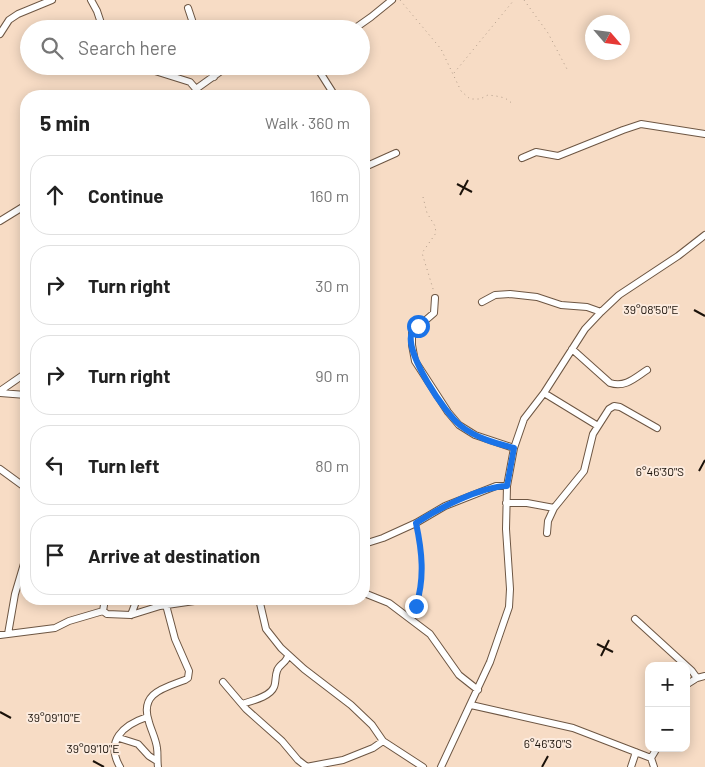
<!DOCTYPE html>
<meta charset="utf-8">
<style>
:root{--surface:#fff;--page:#f6f6f6;--text:#222;--muted:#767676;--line:#e0e0e0}
body{margin:0;font-family:Barlow,sans-serif;background:var(--page);color:var(--text)}
.controls{position:absolute;right:15px;bottom:15px;display:grid;overflow:hidden;border-radius:10px;box-shadow:0 2px 12px #0003}
.controls button{width:45px;height:45px;display:grid;place-items:center;padding:0;border:0;border-bottom:1px solid var(--line);background:var(--surface);color:var(--text);font:25px sans-serif}
.compass{position:absolute;left:585px;top:15px;width:45px;height:45px;border-radius:50%;background:var(--surface);box-shadow:0 2px 12px #0003;rotate:118deg}
.stop{position:absolute;width:15px;height:15px;margin:-11px;border:4px solid #1a73e8;border-radius:50%;background:#fff}
.stop.end{background:#1a73e8;border-color:#fff;box-shadow:0 1px 5px #0008}
.list{margin:0;padding:0;list-style:none}
h2{display:flex;justify-content:space-between;align-items:center;height:65px;margin:0;padding:0 20px;font-size:21px}
h2 small{font-size:16px;font-weight:400;color:var(--muted)}
.list li{display:grid;grid-template-columns:32px 1fr auto;gap:15px;align-items:center;box-sizing:border-box;height:80px;margin:0 10px 10px;padding:0 10px;border:1px solid var(--line);border-radius:20px}
.list b{display:block;font-size:19px;white-space:nowrap}
.list em{font-size:16px;font-style:normal;color:var(--muted)}
.icon{flex:none;width:28px;height:28px;fill:none;stroke:currentColor;stroke-width:2;stroke-linecap:round;stroke-linejoin:round}
.map{position:relative;flex:none;width:705px;height:767px;overflow:hidden}
.search{position:absolute;background:var(--surface);box-shadow:0 2px 12px #0003;left:20px;top:20px;width:350px;height:55px;display:flex;align-items:center;gap:12px;box-sizing:border-box;padding:0 18px;border-radius:28px;color:var(--muted);font-size:19px}
.panel{position:absolute;background:var(--surface);box-shadow:0 2px 12px #0003;left:20px;top:90px;width:350px;height:515px;border-radius:20px}
.map>svg:first-child{display:block}
</style>
<div class="map">
<svg width="705" height="767" viewBox="0 0 705 767">
<rect width="100%" height="100%" fill="#f7dcc5"/>
<g fill="none" stroke-linecap="round" stroke-linejoin="round">
<g stroke="#6d5643" stroke-width="8">
<path id="street" d="M91 0 97 11 103 29
M188 8 195 29
M354 29 371 17 392 0
M0 34 9 20 18 14 52 0
M139 66 190 82 196 89
M208 66 214 77
M316 66 335 96
M190 96 196 89 228 66
M522 158 536 152 558 156 623 130 641 124 705 134
M364 165 367 166 396 153
M0 221 26 205
M435 298 434 313 412 332V345L415 361 448 412 459 425 475 435 514 448
M482 302 495 295 510 294 537 297 561 305 587 307 601 312
M572 349 610 383C625 388 635 378 647 370
M0 391 26 373
M0 393 26 395
M544 393 598 426
M0 469 26 488
M506 503H527L554 508
M547 533 548 521 554 508 584 471 593 434 609 409 614 406 620 407 657 428
M364 544 383 538 416 523 445 506 496 486H507
M364 593 389 603 430 634 459 675 478 690
M105 599 103 611 107 614 131 615 160 606 208 599
M259 599 266 629 281 648 304 669 351 705 372 725 383 741 423 767
M131 615 137 599
M635 619 692 671 697 678
M8 634 15 594 26 557
M0 635 55 628 69 621 103 611
M223 682 246 709 282 741 298 760 307 767
M686 685 697 678 705 676
M242 704C251 701 270 697 274 687 276 683 275 676 277 671 279 664 287 663 288 655
M471 705 573 728 651 758 654 767
M119 738 138 744 149 756 157 761
M651 758 657 748
M120 767C105 741 123 725 147 717
M158 767C157 760 158 754 157 748 156 739 151 730 149 722 139 693 164 688 185 680L188 678 189 671 175 639 166 605
M306 767 343 760 373 748 383 741
M441 767 490 662 509 607 510 589 506 529 507 486 514 448 524 419 544 393 585 329 601 312 619 295 678 256 705 235
M631 767 636 752"/>
</g>
<path stroke="#b19c8a" stroke-width="1" stroke-dasharray="1 4" stroke-linecap="butt" d="M400 0 441 49 461 91 470 99H480L488 95 496 96 505 98 513 104
M524 0 548 33 568 71
M454 73 514 0
M423 197 427 213 435 226 436 233 422 253 434 292
M413 613C426 587 423 558 417 531"/>
<use href="#street" stroke="#fff" stroke-width="6"/>
</g>
<g fill="none" stroke-linecap="round" stroke-linejoin="round">
<path stroke="#1a73e8" stroke-width="6" d="M416 606C425 578 422 551 416 523 439 508 480 487 507 486L514 448C495 443 476 438 461 426 445 414 403 351 412 332 413 329 416 328 418 326"/>
</g>
<path fill="none" stroke="#1b120a" stroke-width="2" d="M457 184 472 192M460 195 468 180M694 310 705 316M699 471 705 460M597 644 613 652M601 656 609 640M0 712 11 718M93 761 104 767M542 767 548 756"/>
<g font-size="12" text-anchor="middle" fill="#1b120a" stroke="#fcebde" stroke-width="4" stroke-linejoin="round" paint-order="stroke">
<text x="651" y="314">39°08'50"E</text>
<text x="660" y="476">6°46'30"S</text>
<text x="54" y="722">39°09'10"E</text>
<text x="548" y="748">6°46'30"S</text>
<text x="93" y="753">39°09'10"E</text>
</g>
</svg>
<div class="controls">
<button>+</button>
<button>−</button>
</div>
<svg class="compass" viewBox="-18 -18 36 36"><path d="M0-13l5 13h-10z" fill="#e53935"/><path d="M0 13l5-13h-10z" fill="#767676"/></svg>
<div class="stop" style="left:418px;top:326px"></div>
<div class="stop end" style="left:416px;top:606px"></div>
<div class="search"><svg class="icon" aria-label="search" viewBox="0 0 24 24"><circle cx="10" cy="10" r="6"/><path d="M15 15l6 6"/></svg>Search here</div>
<section class="panel">
<h2>5 min<small>Walk · 360 m</small></h2>
<ul class="list">
<li><svg class="icon" aria-label="ahead" viewBox="0 0 24 24"><path d="M12 20V5M6 11l6-6 6 6"/></svg><div><b>Continue</b></div><em>160 m</em></li>
<li><svg class="icon" aria-label="right" viewBox="0 0 24 24"><path d="M7 20v-9h11M14 6l5 5-5 5"/></svg><div><b>Turn right</b></div><em>30 m</em></li>
<li><svg class="icon" aria-label="right" viewBox="0 0 24 24"><path d="M7 20v-9h11M14 6l5 5-5 5"/></svg><div><b>Turn right</b></div><em>90 m</em></li>
<li><svg class="icon" aria-label="left" viewBox="0 0 24 24"><path d="M17 20v-9H6M10 6l-5 5 5 5"/></svg><div><b>Turn left</b></div><em>80 m</em></li>
<li><svg class="icon" aria-label="arrive" viewBox="0 0 24 24"><path d="M6 21V4h12l-3 4 3 4H6"/></svg><div><b>Arrive at destination</b></div></li>
</ul>
</section>
</div>
